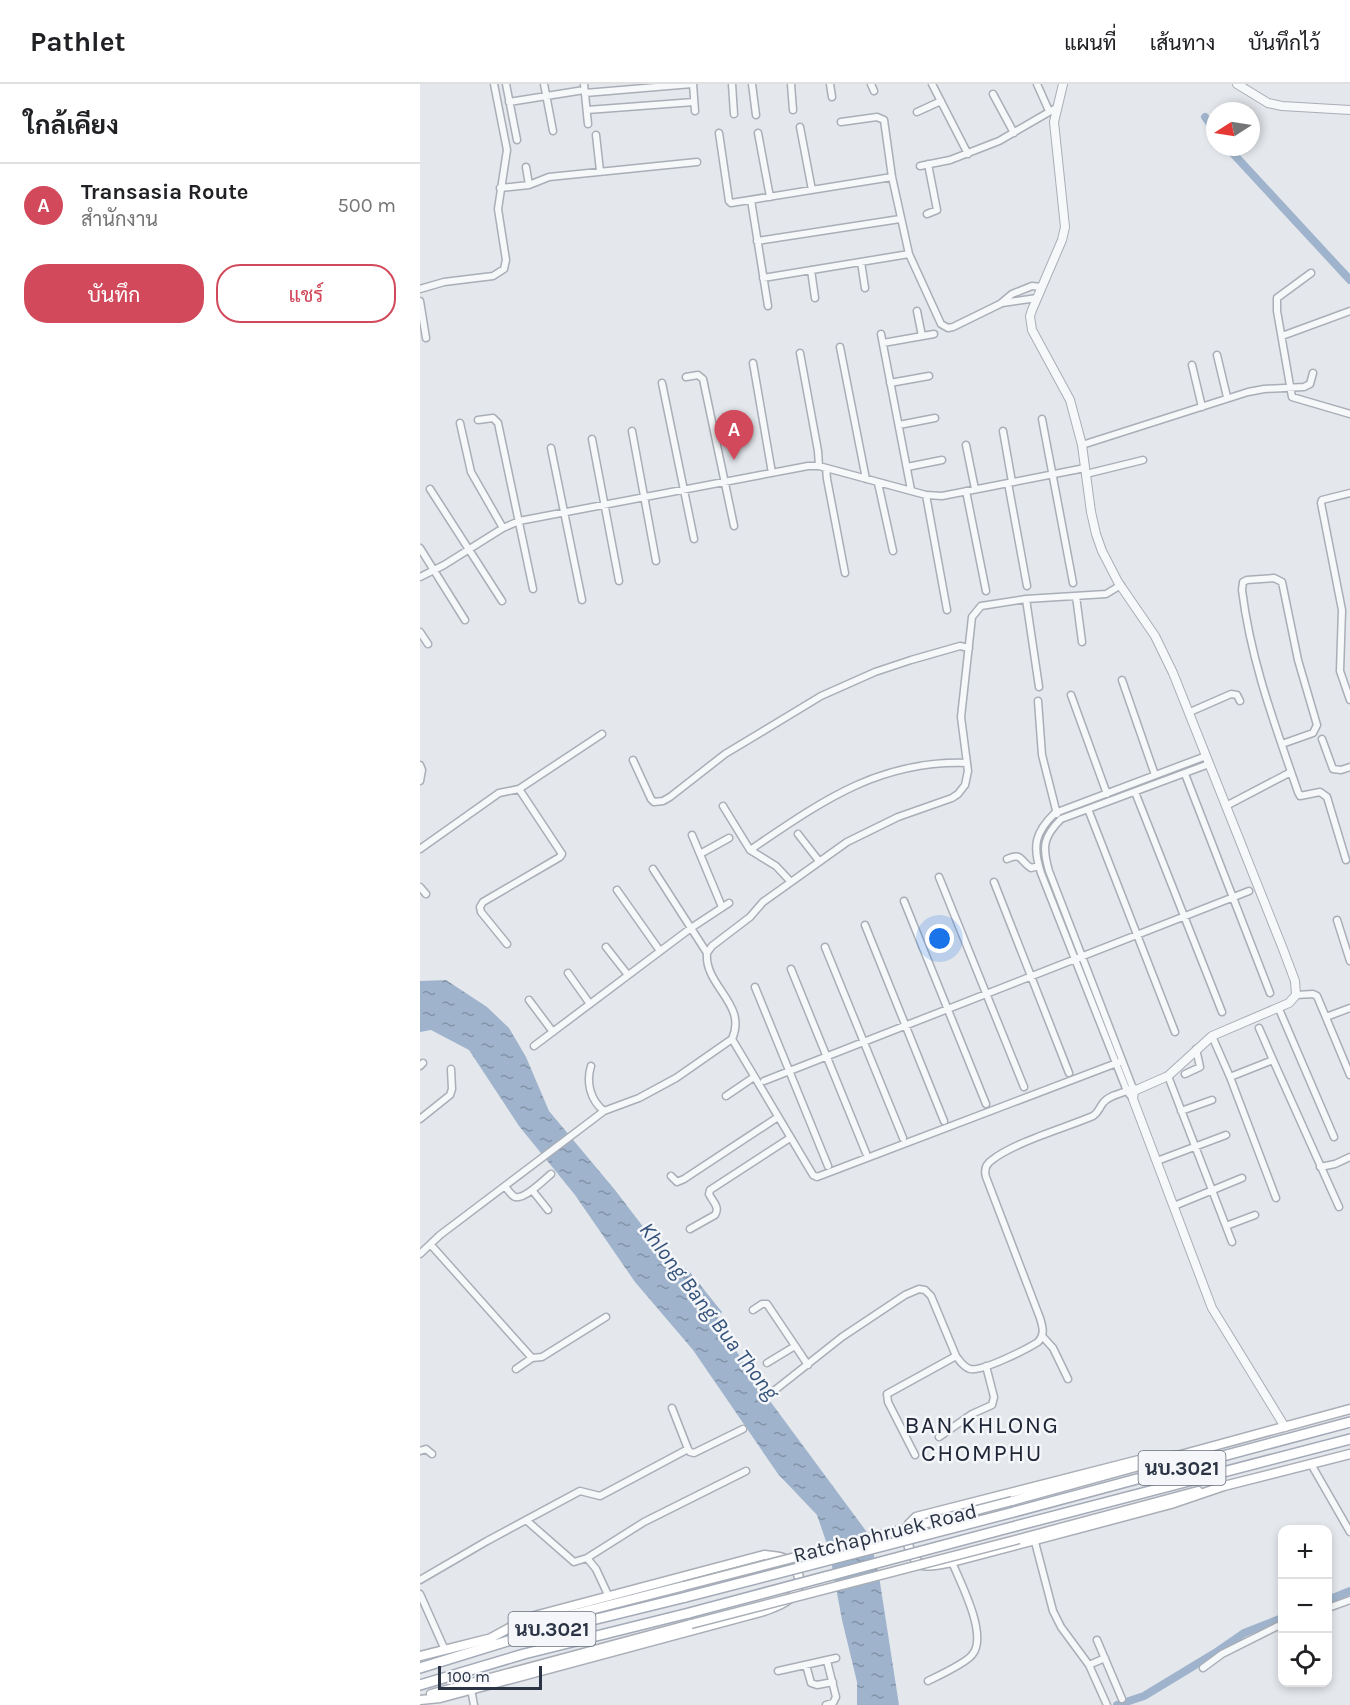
<!DOCTYPE html>
<html lang="th">
<meta charset="utf-8">
<style>
:root{--surface:#fff;--page:#f6f6f6;--text:#202124;--muted:#757577;--line:#e0e0e0;--accent:#d1495b}
body{margin:0;font-family:Karla,Sarabun,sans-serif;background:var(--page);color:var(--text)}
.controls{position:absolute;right:18px;bottom:18px;display:grid;overflow:hidden;border-radius:12px;box-shadow:0 3px 9px #0003}
.controls button{width:54px;height:54px;display:grid;place-items:center;padding:0;border:0;border-bottom:2px solid var(--line);background:var(--surface);color:var(--text);font:30px sans-serif}
.compass{position:absolute;left:786px;top:18px;width:54px;height:54px;border-radius:50%;background:var(--surface);box-shadow:0 3px 9px #0003;rotate:258deg}
.scale{position:absolute;left:18px;bottom:15px;width:104px;box-sizing:border-box;padding-left:6px;border:3px solid #2b3445;border-top:0;font-size:16px;line-height:21px;white-space:nowrap;color:#2b3445;-webkit-text-stroke:4px #f4f6f9;paint-order:stroke}
.you{position:absolute;left:520px;top:855px;width:21px;height:21px;margin:-15px;border:4px solid #fff;border-radius:50%;background:#1a73e8;box-shadow:0 0 0 9px #1a73e833}
.badge{display:grid;place-items:center;width:39px;height:39px;border-radius:50%;background:var(--accent);color:#fff;font-size:20px;font-weight:700}
.pin{position:absolute;translate:-50% -50px;filter:drop-shadow(0 2px 3px #0008)}
.pin::after{content:'';position:absolute;top:32px;width:21px;height:18px;background:inherit;clip-path:polygon(0 0,100% 0,50% 100%)}
.list{margin:0;padding:0;list-style:none}
h2{display:flex;justify-content:space-between;align-items:center;height:78px;margin:0;padding:0 24px;font-size:26px}
h2 small{font-size:20px;font-weight:400;color:var(--muted)}
.list li{display:grid;grid-template-columns:39px 1fr auto;gap:18px;align-items:center;box-sizing:border-box;height:84px;padding:0 24px;border-top:2px solid var(--line)}
.list b{display:block;font-size:22px;white-space:nowrap}
.list p{margin:0;font-size:20px;white-space:nowrap;color:var(--muted)}
.list em{font-size:20px;font-style:normal;color:var(--muted)}
.actions{display:flex;gap:12px;padding:18px 24px}
.actions a{flex:1;padding:14px 0;border:2px solid var(--accent);border-radius:24px;text-align:center;font-size:21px;color:var(--accent)}
.actions .main{background:var(--accent);color:#fff}
.icon{flex:none;width:33px;height:33px;fill:none;stroke:currentColor;stroke-width:2;stroke-linecap:round;stroke-linejoin:round}
.map{position:relative;flex:none;width:930px;height:1621px;overflow:hidden}
header{display:flex;align-items:center;gap:36px;box-sizing:border-box;height:84px;padding:0 30px;background:var(--surface);border-bottom:2px solid var(--line)}
header strong{font-size:28px}
nav{display:flex;gap:33px;margin-inline-start:auto;font-size:21px}
main{display:flex}
aside{flex:1;background:var(--surface)}
.map>svg:first-child{display:block}
</style>
<header>
<strong>Pathlet</strong>
<nav><a>แผนที่</a><a>เส้นทาง</a><a>บันทึกไว้</a></nav>
</header>
<main>
<aside>
<h2>ใกล้เคียง<small></small></h2>
<ul class="list">
<li><span class="badge">A</span><div><b>Transasia Route</b><p>สำนักงาน</p></div><em>500 m</em></li>
</ul>
<div class="actions"><a class="main">บันทึก</a><a>แชร์</a></div>
</aside>
<div class="map">
<svg width="930" height="1621" viewBox="0 0 930 1621">
<defs>
<pattern id="water-ripples" width="26" height="14" patternUnits="userSpaceOnUse" patternTransform="scale(1.5)"><rect width="26" height="14" fill="#9fb4cc"/><path d="M2 4q2-2 4 0t4 0M15 11q2-2 4 0t4 0" fill="none" stroke="#8293a7"/></pattern>
</defs>
<rect width="100%" height="100%" fill="#e4e7ec"/>
<path fill="url(#water-ripples)" d="M26 896 67 923 89 944 106 973 129 1027 195 1106 247 1174 269 1187 302 1228 296 1237 350 1317 449 1451 459 1492 479 1621H437V1598L422 1536 409 1466 397 1431 358 1390 273 1266 215 1198 155 1111 99 1042 49 966 11 946 0 948V897Z"/>
<g fill="none" stroke-linecap="round" stroke-linejoin="round">
<path stroke="#9fb4cc" stroke-width="8" d="M785 33 795 47
M807 63 930 196
M908 1516 930 1507
M697 1621 724 1612 795 1569 824 1549 862 1534"/>
<g stroke="#a9aeb7" stroke-width="9">
<path id="minor" d="M86 0 97 56
M124 0 133 47
M164 0 168 40
M273 0 275 27
M312 0 314 30
M332 0 336 31
M371 0 373 26
M410 0 412 13
M451 0 454 7
M512 0 548 70
M617 0 629 27
M165 9 272 0
M573 10 594 49
M89 18 164 6
M167 26 274 18
M497 28 521 17
M421 38 457 33 464 36 472 93 489 170 521 240 528 244 533 243 580 220 592 210 612 202 621 203
M380 43 392 106
M299 49 309 117 311 119 472 93
M338 49 350 113
M176 51 180 87
M500 82 530 76 579 57 636 24
M106 83 109 101
M80 104 109 101 129 93 277 78
M331 116 348 222
M507 130 517 126 508 80
M337 157 480 135
M441 178 445 204
M391 186 395 214
M891 189 857 214V227L872 313 930 330
M343 194 489 170
M0 205 24 198 73 192 84 185 86 176 78 125 87 66 74 0
M0 217 6 254
M582 219 617 214
M497 227 502 252
M461 250 491 406
M862 252 930 227
M463 259 514 250
M420 263 446 395
M380 269 398 367 399 382
M797 271 807 313
M333 279 352 389
M772 281 782 323
M266 293 278 291 283 295 314 442
M242 299 274 455
M470 299 509 292
M622 335 653 499
M58 336 73 334 78 339 113 505
M40 339 51 388 83 444
M479 341 515 334
M212 347 236 477
M583 347 592 398
M172 355 199 497
M546 361 555 405
M662 361 828 308 844 305 884 303 890 300 893 289
M131 364 162 516
M487 383 522 376
M406 384 407 395 425 489
M666 390 723 376
M458 399 473 467
M588 399 607 502
M10 405 82 517
M546 407 566 507
M930 409 902 416 901 419 922 526 920 587 930 616
M506 411 527 526
M0 464 45 536
M0 493 24 481 83 444 99 437 388 382H399L506 411 522 412 665 384
M656 512 662 558
M606 515 619 603
M0 548 8 560
M702 596 735 691
M651 611 687 710
M618 617 622 671 637 730
M770 628 811 610 817 611 820 617
M902 655 913 685 921 686 930 683
M862 660 893 649 897 641 878 576 862 498 854 494 827 496 823 498 822 506C831 578 855 641 878 708L880 712 900 708 907 713 926 776
M213 676 231 715 234 718 243 717 250 713 305 670 401 612 455 588 491 576 540 562 549 564
M0 681 2 686 0 697
M765 690 850 909
M715 708 802 928
M303 722 330 766 356 782 371 798
M806 722 871 688
M668 725 755 948
M378 750 399 777
M272 751 302 823
M0 765 79 709 99 705 182 650
M330 766C401 718 458 676 547 679
M280 770 309 754
M587 775C602 768 600 777 611 784L619 782
M233 785 287 869
M519 793 604 1003
M574 798 649 989
M0 803 6 810
M197 806 240 867
M484 817 566 1020
M917 836 930 877
M445 841 524 1037
M87 860 61 828 60 823 63 818 140 773 142 770 99 705
M186 863 208 891
M405 863 483 1054
M371 885 446 1069
M148 889 170 920
M335 903 408 1082
M876 911 893 910 897 912 930 991
M109 916 133 948
M859 925 914 1053
M906 933 930 924
M839 944 853 976
M792 952 810 993 856 1114
M312 955 393 1091 397 1093 702 977
M114 962 271 844 309 819
M0 982 3 979
M171 982C166 998 170 1016 184 1027
M765 990 780 983 776 965
M748 992 812 1158
M810 993 853 976 919 1123
M344 997 829 807
M713 1003 707 1007 621 789C612 762 615 748 635 729L786 672
M714 1007 629 787C622 763 623 753 641 735L789 680
M306 1012 334 993
M761 1027 792 1016
M0 1035 30 1011 32 1005 31 985
M737 1077 806 1051
M900 1083 915 1080 930 1073
M251 1092 257 1098 264 1095 358 1033
M85 1102C87 1105 91 1111 95 1113 104 1116 125 1095 131 1090
M112 1106 128 1126
M754 1122 822 1094
M806 1142 835 1131
M270 1145 295 1131C300 1123 293 1118 289 1110L290 1106 370 1054
M11 1161 112 1274 122 1273 186 1233
M0 1170 20 1151 184 1027 219 1014 256 994 312 955C328 920 284 902 287 869L292 862 330 833 343 818 427 758 478 733 532 714 538 710 545 701 548 687 541 633 552 533 561 522 606 515 686 510 701 501
M333 1226 342 1220H347L388 1281
M623 1253 633 1264 648 1295
M347 1279 375 1262
M96 1285 112 1274
M350 1310 422 1253 485 1211 499 1205 505 1206 511 1212 536 1272C540 1277 543 1283 550 1285 562 1288 607 1265 618 1258 625 1250 623 1244 620 1234L566 1093C564 1086 566 1080 572 1076 595 1058 645 1044 673 1032 679 1028 679 1024 683 1019 688 1012 699 1010 707 1007L713 1015
M252 1324 268 1365
M519 1353 552 1330 572 1321 574 1313 566 1282
M0 1367 6 1365 12 1370
M495 1371 468 1318 467 1310 536 1272
M891 1380 930 1448
M106 1436 154 1478 167 1474 176 1485 189 1513
M615 1458 633 1527 641 1543 669 1581 687 1621
M167 1474 224 1438 326 1387
M0 1496 67 1457 160 1407 180 1412 268 1365 270 1368 274 1369 323 1345
M0 1510 25 1566
M908 1524 930 1516
M677 1556 702 1615
M386 1581 391 1599 397 1601 413 1598
M669 1581 685 1574
M783 1584 802 1570 862 1540
M358 1587 416 1574
M508 1597C518 1592 546 1579 552 1571 569 1552 540 1498 532 1478
M51 1605 54 1621
M406 1621 413 1619 416 1613 407 1577"/>
</g>
<g stroke="#a9aeb7" stroke-width="10">
<path id="tertiary" d="M643 0 634 38 645 143 642 156 612 226 610 232 612 246 650 316 662 361 671 428 676 450 682 467 698 498 735 552 753 589 863 865 875 897 876 911 869 919 792 952 748 992 714 1007 713 1015 792 1224 865 1343
M817 0 848 19 862 22 930 26"/>
</g>
<g stroke="#a9aeb7" stroke-width="11">
<path id="secondary" d="M762 1371 719 1376 496 1433C496 1433 490 1439 489 1440 483 1452 490 1476 503 1481 513 1483 522 1480 532 1478L751 1420 804 1402
M757 1372 930 1325
M800 1403 930 1370
M592 1417 730 1379
M599 1455 778 1407
M99 1544 264 1502
M0 1572 72 1554
M11 1610 271 1540
M0 1616 20 1614 344 1527C352 1524 362 1521 369 1515 385 1502 381 1482 363 1474 357 1472 350 1472 344 1471L118 1531 104 1536 69 1555"/>
</g>
<g stroke="#a3abb8" stroke-width="12">
<path id="primary" d="M594 1428 930 1338
M596 1442 930 1355
M0 1584 91 1556 266 1513
M0 1601 104 1570 269 1529"/>
</g>
<use href="#minor" stroke="#f7f8fa" stroke-width="6"/>
<use href="#tertiary" stroke="#f7f8fa" stroke-width="8"/>
<use href="#secondary" stroke="#fff" stroke-width="8"/>
<use href="#primary" stroke="#fff" stroke-width="9"/>
<g stroke="#a9aeb7" stroke-width="11" stroke-linecap="butt">
<path id="secondary-bridge" d="M264 1502 592 1417
M271 1540 599 1455"/>
</g>
<g stroke="#a3abb8" stroke-width="12" stroke-linecap="butt">
<path id="primary-bridge" d="M266 1513 594 1428
M269 1529 596 1442"/>
</g>
<use href="#secondary-bridge" stroke="#fff" stroke-width="8"/>
<use href="#primary-bridge" stroke="#fff" stroke-width="9"/>
</g>
<g text-anchor="middle" dominant-baseline="central" stroke-width="5" stroke-linejoin="round" paint-order="stroke">
<g fill="#f4f6f9" stroke="#676e7b" stroke-width="1.5">
<rect x="718.5" y="1367" width="87" height="34" rx="4.5"/>
<rect x="88.5" y="1528" width="87" height="34" rx="4.5"/>
</g>
<g font-size="20" font-weight="bold" fill="#2b3445">
<text x="762" y="1384">นบ.3021</text>
<text x="132" y="1545">นบ.3021</text>
</g>
<g font-size="21" fill="#2b3445" stroke="#f4f6f9">
<text transform="translate(465 1449) rotate(-14)">Ratchaphruek Road</text>
</g>
<g font-size="22" font-style="italic" fill="#34527a" stroke="#f4f6f9">
<text transform="translate(289 1227) rotate(53)">Khlong Bang Bua Thong</text>
</g>
<g font-size="24" letter-spacing="1.5" fill="#1d2536" stroke="#f4f6f9">
<text x="562" y="1341">BAN KHLONG<tspan x="562" dy="28">CHOMPHU</tspan></text>
</g>
</g>
</svg>
<div class="controls">
<button>+</button>
<button>−</button>
<button><svg class="icon" aria-label="locate" viewBox="0 0 24 24"><circle cx="12" cy="12" r="6"/><path d="M12 2v4M12 18v4M2 12h4M18 12h4"/></svg></button>
</div>
<svg class="compass" viewBox="-18 -18 36 36"><path d="M0-13l5 13h-10z" fill="#e53935"/><path d="M0 13l5-13h-10z" fill="#757577"/></svg>
<div class="scale">100 m</div>
<div class="you"></div>
<div class="pin badge" style="left:314px;top:376px">A</div>
</div>
</main>
